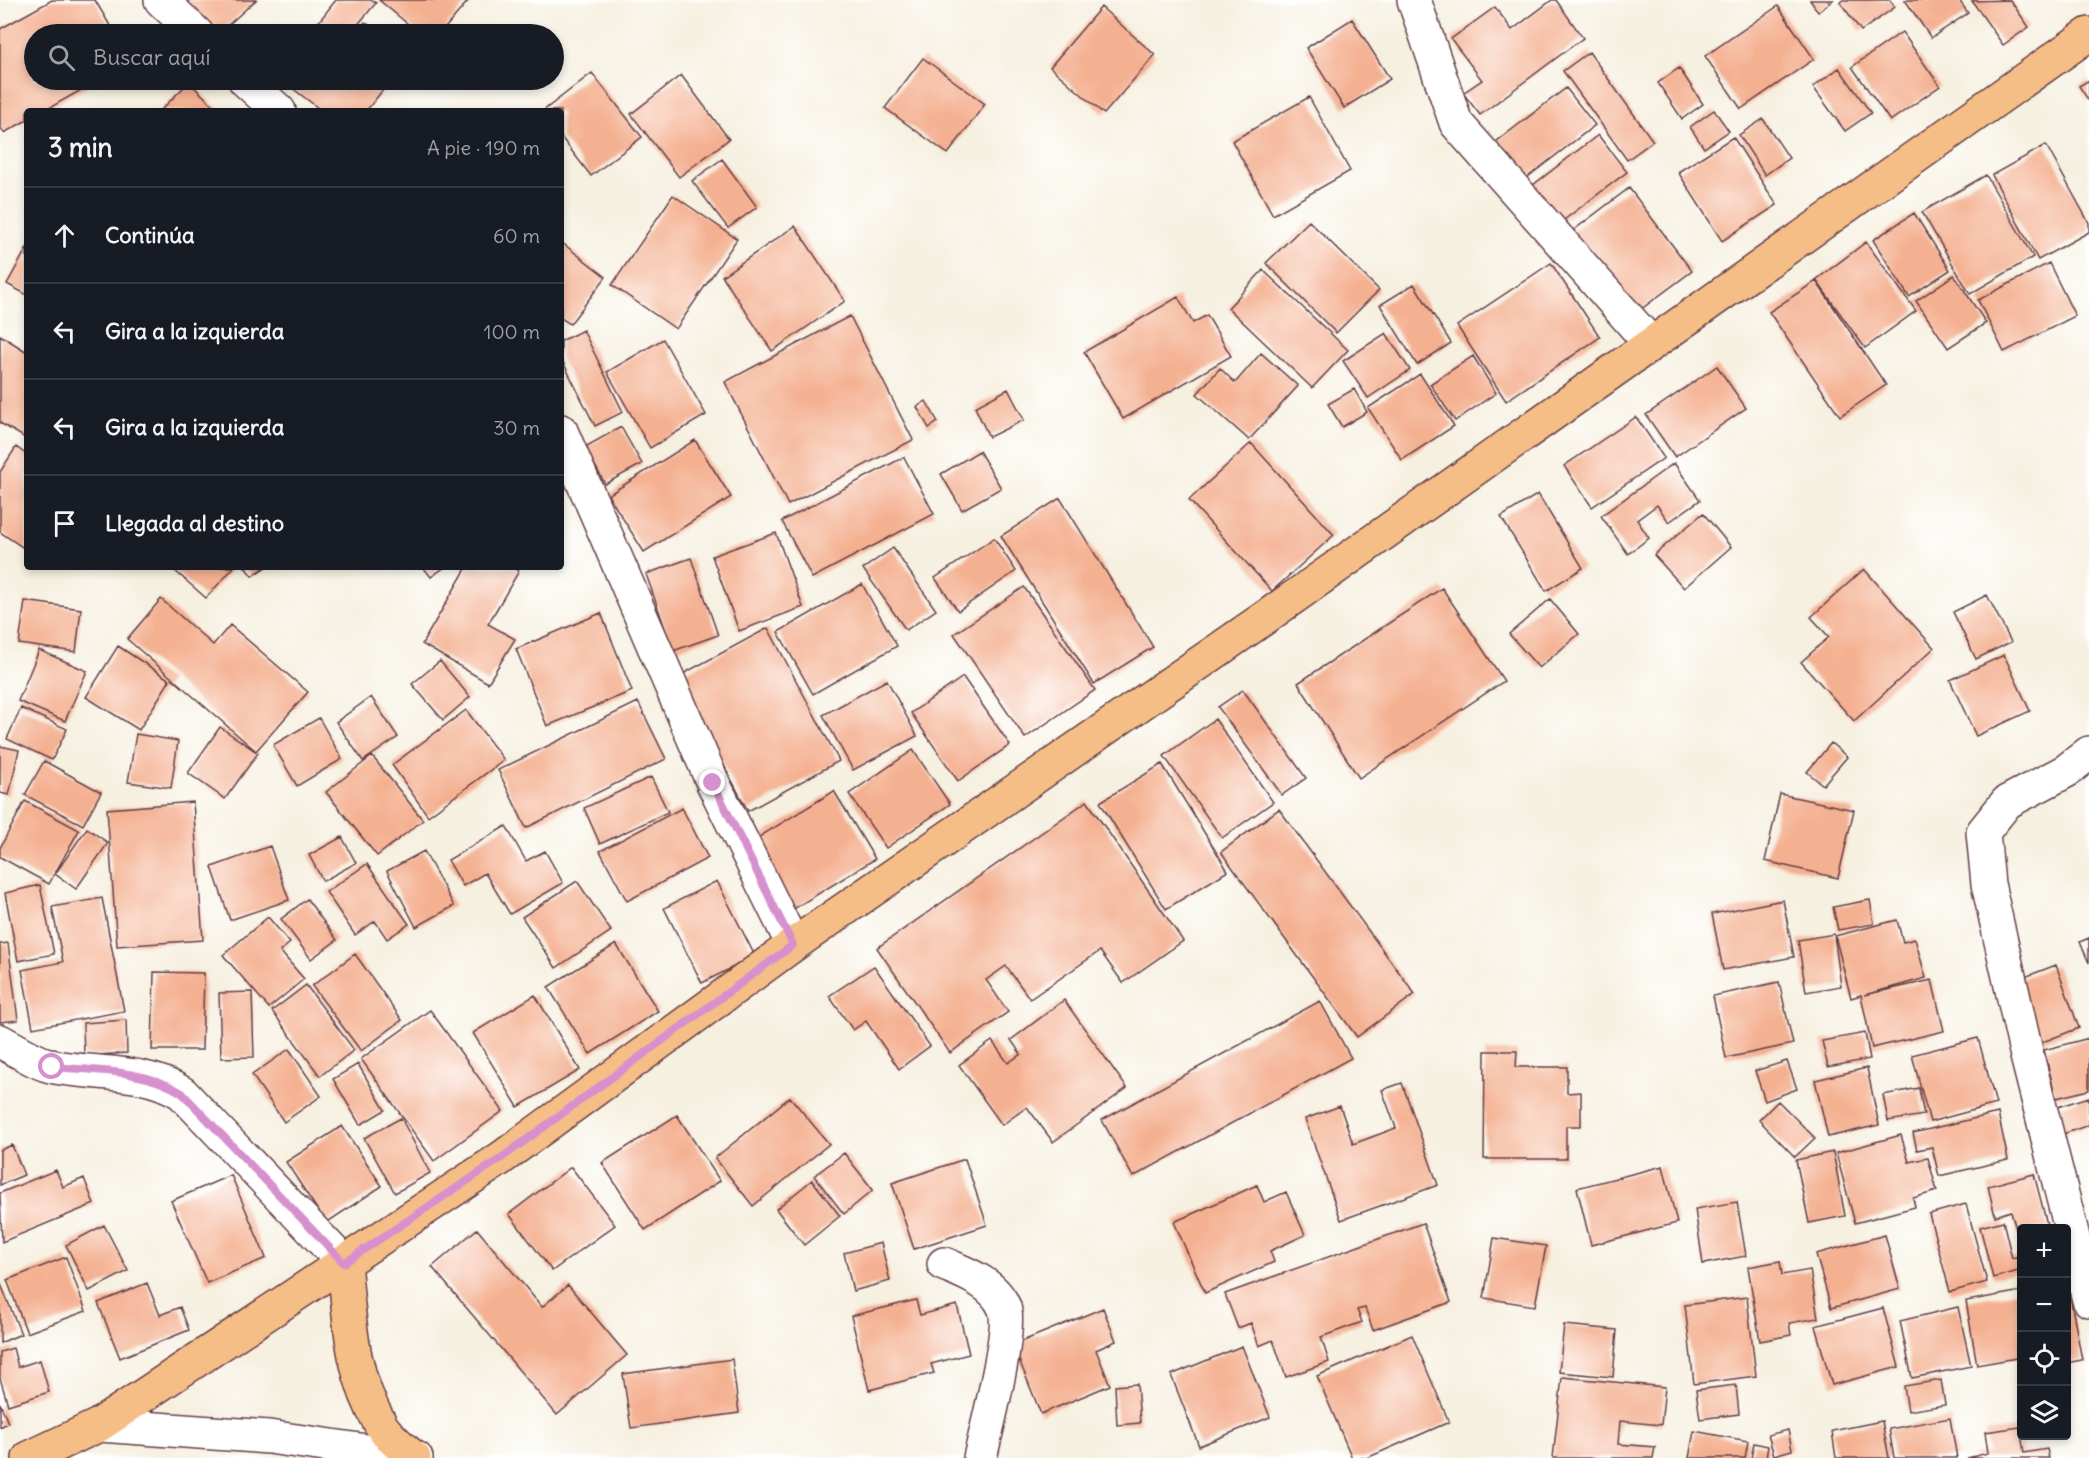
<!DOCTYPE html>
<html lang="es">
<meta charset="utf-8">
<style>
:root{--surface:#171b24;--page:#242831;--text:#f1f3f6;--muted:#9ea1a6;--line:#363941}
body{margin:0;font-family:Delius,sans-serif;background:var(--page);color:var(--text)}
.controls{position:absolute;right:18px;bottom:18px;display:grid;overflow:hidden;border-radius:6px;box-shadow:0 3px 9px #0003}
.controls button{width:54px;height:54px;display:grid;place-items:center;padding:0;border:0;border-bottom:2px solid var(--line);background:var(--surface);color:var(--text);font:30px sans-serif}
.stop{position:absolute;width:18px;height:18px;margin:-14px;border:4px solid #d690ce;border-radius:50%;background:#fff}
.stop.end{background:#d690ce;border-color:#fff;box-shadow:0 2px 6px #0008}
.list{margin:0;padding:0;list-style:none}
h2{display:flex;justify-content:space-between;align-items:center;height:78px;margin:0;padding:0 24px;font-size:26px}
h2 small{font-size:20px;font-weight:400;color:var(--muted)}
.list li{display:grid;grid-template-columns:39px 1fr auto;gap:18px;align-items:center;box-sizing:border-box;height:96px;padding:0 24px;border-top:2px solid var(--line)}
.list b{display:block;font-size:22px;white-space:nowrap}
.list em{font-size:20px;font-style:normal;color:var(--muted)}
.icon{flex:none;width:33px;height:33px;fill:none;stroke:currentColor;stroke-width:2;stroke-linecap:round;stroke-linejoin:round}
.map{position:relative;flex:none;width:2089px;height:1458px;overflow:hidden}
.search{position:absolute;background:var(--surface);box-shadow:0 3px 9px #0003;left:24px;top:24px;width:540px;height:66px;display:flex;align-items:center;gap:15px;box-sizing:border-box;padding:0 21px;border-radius:33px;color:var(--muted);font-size:22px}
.panel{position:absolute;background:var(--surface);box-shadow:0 3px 9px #0003;left:24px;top:108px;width:540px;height:462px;border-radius:6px}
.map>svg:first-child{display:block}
</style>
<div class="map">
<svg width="2089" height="1458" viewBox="0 0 2089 1458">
<rect width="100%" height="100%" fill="#fff"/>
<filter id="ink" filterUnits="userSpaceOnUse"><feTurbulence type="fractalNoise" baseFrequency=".0167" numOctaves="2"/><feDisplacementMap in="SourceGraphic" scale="12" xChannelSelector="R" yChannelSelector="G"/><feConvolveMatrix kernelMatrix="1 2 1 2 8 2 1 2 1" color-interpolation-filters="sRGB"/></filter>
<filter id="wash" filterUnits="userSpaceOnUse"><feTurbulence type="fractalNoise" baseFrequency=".008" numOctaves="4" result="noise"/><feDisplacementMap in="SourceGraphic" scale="24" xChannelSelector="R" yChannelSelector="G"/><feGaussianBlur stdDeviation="1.35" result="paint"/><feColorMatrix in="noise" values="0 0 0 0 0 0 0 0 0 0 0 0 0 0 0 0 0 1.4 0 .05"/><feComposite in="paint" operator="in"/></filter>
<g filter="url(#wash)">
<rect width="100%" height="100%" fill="#f6f0e0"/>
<g id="blocks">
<path fill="#f4b192" d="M52 0H95L115 34H34V80H99L44 111H27V120L4 133 0 126V29Z
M182 0H256L218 34H213Z
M336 0H371L376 3 350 34H328L316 25Z
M379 0H469L440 34H420Z
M1552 0H1556L1583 38 1480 115 1463 93 1482 80 1451 39 1495 7 1512 30Z
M1810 0H1833L1818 12Z
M1843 0H1890L1895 7 1861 31 1840 2Z
M1905 0H1959L1968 13 1931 38Z
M2010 0 2029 27 2003 45 1972 1Z
M1778 6 1814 59 1741 109 1705 56Z
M1101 7 1155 55 1104 114 1050 67Z
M1352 19 1390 79 1344 108 1306 48Z
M365 22 381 34H355Z
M1902 32 1940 86 1890 121 1852 67Z
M1589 52 1653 141 1627 160 1563 71Z
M923 58 985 104 948 154 885 108Z
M1679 68 1703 104 1682 119 1658 83Z
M1839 68 1871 113 1845 131 1813 87Z
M592 73 642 137 591 176 561 137V111H543Z
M681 75 729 139 679 177 631 114Z
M282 80H391L366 111H322Z
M2089 80V101L2079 86Z
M189 82 219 111H160Z
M1566 88 1595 125 1520 183 1492 145Z
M1309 97 1350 171 1273 215 1232 141Z
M1714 110 1729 131 1704 148 1690 127Z
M1763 119 1789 158 1765 175 1739 135Z
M1598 135 1627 172 1552 229 1524 192Z
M1733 137 1777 205 1722 241 1678 172Z
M2046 145 2089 223V232L2038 260 1992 175Z
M722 159 757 207 728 228 692 181Z
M1986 175 2033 257 1970 294 1922 212Z
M1629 188 1692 271 1632 316 1570 233Z
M673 195 737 239 676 329 612 285Z
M1914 213 1950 270 1909 297 1873 240Z
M1309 221 1379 290 1336 333 1266 263Z
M795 226 845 301 772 351 722 276Z
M561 242 606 277 570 324 561 318Z
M1866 242 1916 311 1865 348 1816 280Z
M27 248V295L7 284Z
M1551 263 1600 337 1506 401 1457 326Z
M2049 263 2075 316 2004 352 1978 300Z
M1263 270 1348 350 1312 388 1228 308Z
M1954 275 1986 323 1948 348 1916 301Z
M1816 281 1886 385 1840 416 1769 312Z
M1414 284 1451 343 1417 365 1380 305Z
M1178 297 1193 323 1207 315 1231 356 1123 419 1084 352Z
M850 316 913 440 788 505 725 382Z
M583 330 623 412 595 426 561 358V341Z
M1386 333 1410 370 1368 398 1343 361Z
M0 335 27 352V439L0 423Z
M663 339 706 415 650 448 607 372Z
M1261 353 1298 386 1249 440 1197 394 1220 368 1235 383Z
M1473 356 1496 393 1455 421 1430 384Z
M1717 366 1746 408 1675 457 1646 415Z
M1420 374 1454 426 1402 460 1368 408Z
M1008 389 1024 420 989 437 975 407Z
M1354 389 1367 412 1342 427 1328 404Z
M926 401 938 422 929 428 917 407Z
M1636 417 1664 458 1592 507 1564 466Z
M621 427 642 464 605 484 585 447Z
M695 440 731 497 644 552 608 495Z
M1251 443 1334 535 1272 591 1189 500Z
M16 447 27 455V550L0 532V472Z
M979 451 1001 488 962 510 941 474Z
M904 457 934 514 812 578 782 521Z
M1674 463 1700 500 1669 522 1657 505 1637 520 1649 538 1628 554 1601 516Z
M1538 494 1583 568 1546 591 1501 517Z
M1060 498 1153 647 1094 684 1001 536Z
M1703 513 1731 547 1684 588 1654 555Z
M776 533 803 607 739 631 712 556Z
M994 538 1016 571 958 611 935 578Z
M893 548 936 610 906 630 863 569Z
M691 558 718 635 673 651 646 574Z
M177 567H234L206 598 174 570Z
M245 567H266L252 576Z
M423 567H445L431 577Z
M467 567H512L519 571 488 624 515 639 488 683 422 644Z
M1864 569 1934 648 1854 721 1801 662 1829 637 1811 617Z
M862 584 897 646 813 694 778 632Z
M1024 587 1095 690 1025 738 954 634Z
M1442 588 1504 681 1359 778 1298 683Z
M1987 595 2011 642 1976 659 1953 612Z
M161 599 213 645 230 625 308 692 256 751 127 639Z
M1550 599 1579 634 1539 668 1509 634Z
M25 601 81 609 76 652 19 644Z
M601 613 632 691 547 726 516 649Z
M768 628 839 761 748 811 677 677Z
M118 646 170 680 139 730 86 697Z
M39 650 87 671 65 721 18 701Z
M2004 655 2030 711 1976 736 1950 680Z
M440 661 470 697 443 720 412 684Z
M963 677 1010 745 958 781 911 713Z
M887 680 917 736 853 770 823 715Z
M1243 690 1306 778 1282 795 1218 707Z
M371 697 398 737 363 761 336 722Z
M638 702 666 759 526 828 498 770Z
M21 708 67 729 52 760 7 739Z
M466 710 504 760 428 816 392 765Z
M319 718 342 759 297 786 273 745Z
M1215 719 1273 802 1222 838 1164 756Z
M220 727 258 753 225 799 188 773Z
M136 734 178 741 171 788 128 782Z
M1831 743 1847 757 1823 785 1807 772Z
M0 746 19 750 9 795 0 793Z
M913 750 950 804 886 848 849 794Z
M372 756 423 820 377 856 326 792Z
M44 761 101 792 83 825 25 795Z
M1162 764 1228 871 1166 909 1100 802Z
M651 777 668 812 600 844 584 808Z
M834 791 875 859 787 913 746 845Z
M1780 794 1854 810 1838 878 1765 861Z
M25 801 79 830 49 884 0 857V848Z
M1087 801 1183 941 1123 983 1100 951 1030 999 1006 966 986 980 1008 1012 950 1053 877 948Z
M193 802 203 940 117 946 107 809Z
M682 808 708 858 627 901 600 851Z
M1279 809 1415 994 1357 1037 1221 852Z
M506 826 526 861 545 851 563 883 510 914 485 873 463 886 448 860Z
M87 828 108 843 76 889 55 874Z
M342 837 356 863 323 881 309 855Z
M270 846 289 900 230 920 212 867Z
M424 851 454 906 416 927 387 871Z
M367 864 409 924 387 939 375 921 355 935 326 892Z
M577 881 611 931 556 968 522 917Z
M717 881 755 956 702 983 664 908Z
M40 885 54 954 18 961 5 893Z
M102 898 124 1011 33 1028 22 970 63 962 52 907Z
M307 899 337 940 311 959 281 919Z
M1783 900 1794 957 1723 970 1712 914Z
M1870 900 1874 924 1838 930 1833 907Z
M268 917 290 943 280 951 304 979 269 1008 223 955Z
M1897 920 1903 942 1915 939 1926 978 1864 995 1932 980 1944 1031 1872 1048 1861 995 1851 998 1835 936Z
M1834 934 1841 986 1806 992 1798 940Z
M2089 938V963L2080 942Z
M8 943 18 1020 0 1022V944Z
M616 944 658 1011 590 1054 548 987Z
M355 954 402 1020 361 1051 312 986Z
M2056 965 2079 1028 2040 1043 2017 980Z
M874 966 930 1046 899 1069 866 1021 853 1030 829 996Z
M154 972 204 973 202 1050H152Z
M1779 982 1793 1044 1726 1058 1713 996Z
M306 985 354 1050 320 1076 272 1011Z
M252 992 254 1057 221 1058 219 993Z
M535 995 580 1070 518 1107 473 1033Z
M1064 1000 1127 1088 1053 1142 1027 1107 1002 1125 959 1065 992 1041 1008 1063 1021 1054 1011 1040Z
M1320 1001 1351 1058 1133 1177 1102 1120Z
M430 1010 503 1111 434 1161 361 1059Z
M126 1020 127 1053 84 1056 83 1023Z
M1865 1033 1870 1059 1828 1067 1822 1041Z
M1978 1038 1996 1104 1930 1122 1912 1055Z
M2089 1038V1090L2056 1098 2044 1050Z
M289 1049 321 1096 284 1122 252 1075Z
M1485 1051H1517L1516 1067H1567V1093L1581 1092V1126H1566V1159H1484Z
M1787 1061 1797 1089 1765 1101 1755 1071Z
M358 1064 385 1110 360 1125 333 1079Z
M1867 1068 1879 1125 1828 1137 1815 1080Z
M1402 1083 1438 1185 1341 1220 1305 1119 1340 1106 1353 1144 1396 1128 1382 1090Z
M1919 1088 1924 1115 1888 1121 1883 1095Z
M790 1097 829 1144 753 1206 715 1158Z
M2089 1097V1125L2057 1136 2048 1110Z
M1778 1101 1815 1138 1795 1157 1759 1120Z
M1998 1113 2008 1160 1939 1176 1932 1147 1917 1150 1913 1133Z
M677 1115 720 1181 645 1230 602 1163Z
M401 1118 430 1173 395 1193 364 1138Z
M342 1126 382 1186 326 1223 286 1162Z
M1901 1135 1909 1162 1928 1158 1937 1191 1913 1198 1915 1207 1855 1223 1836 1153Z
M12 1145 24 1175 0 1185V1150Z
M1833 1152 1845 1216 1809 1223 1796 1160Z
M844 1153 873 1190 844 1214 814 1176Z
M965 1159 987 1225 914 1249 892 1183Z
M1663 1166 1677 1223 1591 1245 1577 1188Z
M571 1167 615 1225 552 1271 509 1214Z
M56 1170 63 1187 84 1178 94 1204 2 1242 0 1193Z
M2034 1174 2048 1228H2022L2021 1247 2011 1211 1995 1216 1988 1186Z
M231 1175 266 1258 207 1283 171 1201Z
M812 1180 840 1216 804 1245 776 1209Z
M1257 1185 1264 1202 1286 1192 1305 1235 1270 1251 1274 1262 1205 1293 1174 1222Z
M1737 1202 1746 1256 1703 1264 1695 1209Z
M1966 1204 1987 1282 1950 1292 1929 1214Z
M2003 1221 2012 1258 2022 1256V1270L1993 1278 1980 1227Z
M1423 1223 1451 1302 1373 1330 1365 1308 1357 1310 1362 1322 1321 1337 1329 1362 1286 1377 1273 1340 1259 1346 1251 1323 1238 1328 1225 1294Z
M104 1225 128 1271 89 1291 66 1245Z
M477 1229 542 1307 568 1285 627 1355 557 1415 432 1267Z
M1885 1235 1900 1289 1831 1308 1816 1254Z
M1494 1238 1546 1246 1535 1306 1484 1298Z
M881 1243 890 1281 853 1291 844 1253Z
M66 1257 86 1311 27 1333 7 1280Z
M1780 1261 1782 1275 1810 1270 1818 1318 1789 1323 1791 1335 1760 1341 1748 1267Z
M0 1282 21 1334 0 1343Z
M147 1283 160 1315 180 1307 189 1330 120 1358 98 1303Z
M2022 1291V1357L1977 1365 1966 1301Z
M2069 1291 2082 1360 2066 1363V1292Z
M1747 1297 1756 1376 1694 1384 1685 1305Z
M916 1300 920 1315 957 1305 969 1354 931 1364 934 1373 869 1390 851 1316Z
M1958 1307 1971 1366 1912 1378 1900 1321Z
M1103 1308 1116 1341 1096 1350 1110 1385 1041 1414 1013 1345Z
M1883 1308 1899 1367 1832 1385 1815 1326Z
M1564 1325 1617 1330 1613 1377 1559 1372Z
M1412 1335 1449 1422 1367 1458H1352L1317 1376Z
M1242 1346 1270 1417 1199 1446 1171 1375Z
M13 1348 18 1367 40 1360 49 1392 8 1405 0 1378V1352Z
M732 1359 739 1413 631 1428 623 1374Z
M1562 1377 1665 1387 1661 1425 1620 1421 1618 1444 1655 1447 1653 1458H1553Z
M1941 1380 1945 1405 1908 1411 1904 1386Z
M1137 1384 1140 1423 1117 1425 1115 1386Z
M1736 1385 1739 1414 1700 1419 1696 1390Z
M0 1403 8 1423 0 1427Z
M1950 1418 1957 1458H1894L1889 1429Z
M1882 1421 1889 1458H1836L1832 1431Z
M2020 1427 2024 1453 2047 1449 2049 1458H1967L1988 1453 1985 1432Z
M1788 1430 1792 1450 1774 1455 1768 1435Z
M1694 1431 1748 1441 1745 1458H1689Z
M1754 1443 1768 1446 1766 1458H1751Z"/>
</g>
</g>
<g filter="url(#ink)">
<use href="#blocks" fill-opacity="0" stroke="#643e46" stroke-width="1.5"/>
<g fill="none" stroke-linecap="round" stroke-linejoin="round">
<g stroke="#643e46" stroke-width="36">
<path id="minor" d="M161 0 197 34
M1414 0 1456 123 1651 344
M245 80 279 111
M561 431 713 783 793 945
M2089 753 2066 771 2007 802 1983 832 1988 884 2027 1056 2089 1300
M0 1041C16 1049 37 1064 55 1067 98 1075 144 1069 182 1093L344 1263
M944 1264C965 1273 994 1283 1004 1307 1013 1327 986 1431 980 1458
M99 1425 269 1437 416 1458"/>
</g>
<g stroke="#643e46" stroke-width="36">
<path id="major" d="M344 1263C350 1321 350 1372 381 1425 388 1437 403 1448 414 1458
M29 1458 99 1425 500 1159 793 945 1263 619 2089 34"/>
</g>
<use href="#minor" stroke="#fff" stroke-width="33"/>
<use href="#major" stroke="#f6be87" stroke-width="33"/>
</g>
</g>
<g fill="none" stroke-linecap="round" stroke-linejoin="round" filter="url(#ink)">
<path stroke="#d690ce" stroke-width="8" d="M52 1067C95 1071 144 1069 182 1093L344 1263 500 1159 793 945 713 783"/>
</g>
</svg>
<div class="controls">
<button>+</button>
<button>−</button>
<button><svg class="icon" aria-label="locate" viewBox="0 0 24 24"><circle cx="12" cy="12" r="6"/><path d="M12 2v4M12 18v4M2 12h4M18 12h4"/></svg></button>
<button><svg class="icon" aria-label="layers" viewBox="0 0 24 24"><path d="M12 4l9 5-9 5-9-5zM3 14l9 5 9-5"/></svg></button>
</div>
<div class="stop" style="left:52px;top:1067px"></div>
<div class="stop end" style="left:713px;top:783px"></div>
<div class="search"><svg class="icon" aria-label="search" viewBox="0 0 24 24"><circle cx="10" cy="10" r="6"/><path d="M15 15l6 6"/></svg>Buscar aquí</div>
<section class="panel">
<h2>3 min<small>A pie · 190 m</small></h2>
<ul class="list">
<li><svg class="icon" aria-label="ahead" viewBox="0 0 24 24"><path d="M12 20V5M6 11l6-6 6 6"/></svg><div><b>Continúa</b></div><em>60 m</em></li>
<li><svg class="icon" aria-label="left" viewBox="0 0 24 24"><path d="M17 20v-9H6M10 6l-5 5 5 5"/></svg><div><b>Gira a la izquierda</b></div><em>100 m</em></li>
<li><svg class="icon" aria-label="left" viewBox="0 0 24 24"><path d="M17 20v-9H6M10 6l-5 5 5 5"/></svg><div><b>Gira a la izquierda</b></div><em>30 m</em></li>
<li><svg class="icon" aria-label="arrive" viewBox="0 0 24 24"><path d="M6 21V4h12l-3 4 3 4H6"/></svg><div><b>Llegada al destino</b></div></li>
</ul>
</section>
</div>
